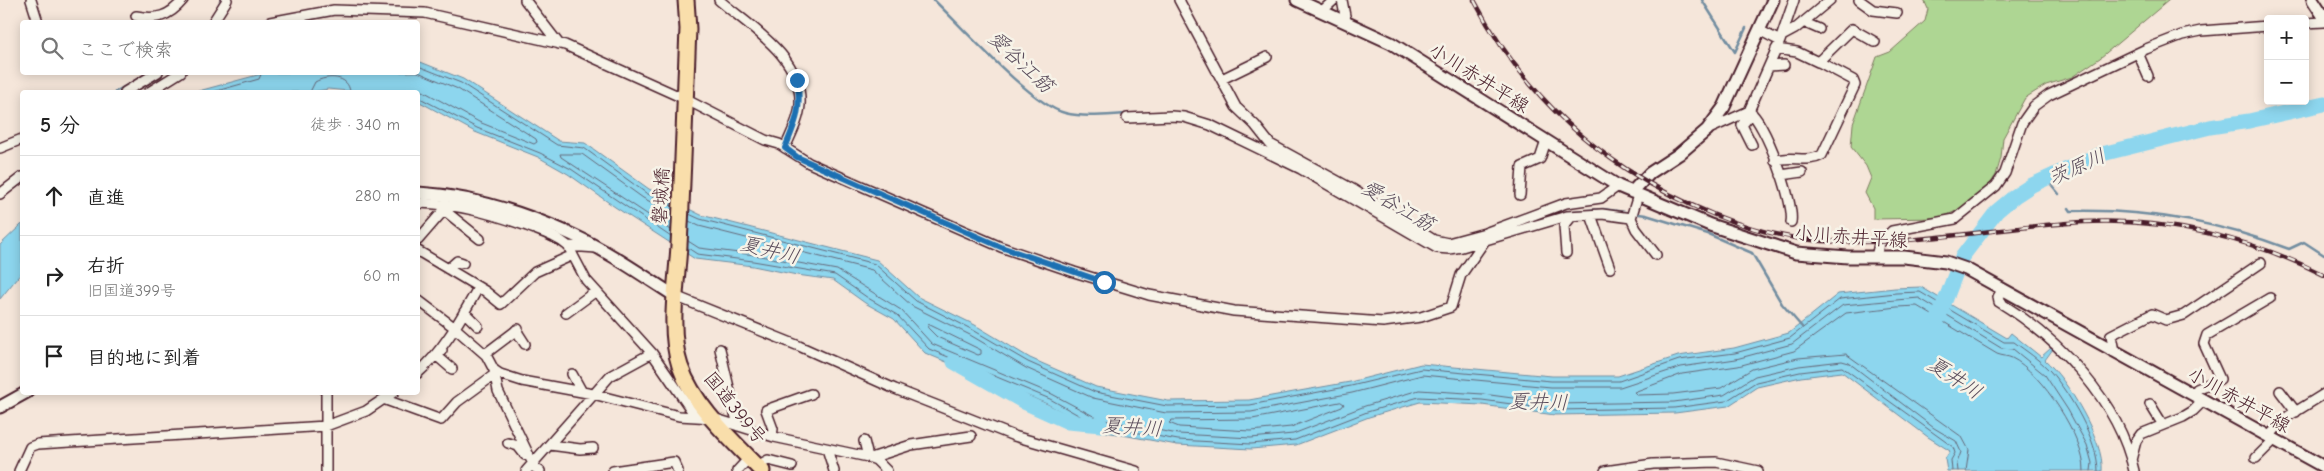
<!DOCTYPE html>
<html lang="ja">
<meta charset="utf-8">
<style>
:root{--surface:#fff;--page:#f6f6f6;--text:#222;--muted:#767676;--line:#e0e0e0}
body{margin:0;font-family:"Comic Neue","Klee One",sans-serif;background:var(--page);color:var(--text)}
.controls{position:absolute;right:15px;top:15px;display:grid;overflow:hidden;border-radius:5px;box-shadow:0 2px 12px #0003}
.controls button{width:45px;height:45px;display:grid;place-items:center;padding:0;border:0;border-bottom:1px solid var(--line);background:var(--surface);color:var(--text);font:25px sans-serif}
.stop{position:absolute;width:15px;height:15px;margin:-11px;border:4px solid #1f6fb2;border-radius:50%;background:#fff}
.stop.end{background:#1f6fb2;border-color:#fff;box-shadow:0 1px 5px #0008}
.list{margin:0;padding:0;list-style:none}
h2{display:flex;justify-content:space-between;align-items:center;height:65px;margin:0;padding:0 20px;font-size:21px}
h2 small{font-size:16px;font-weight:400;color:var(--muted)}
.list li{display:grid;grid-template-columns:32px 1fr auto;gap:15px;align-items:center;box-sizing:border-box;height:80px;padding:0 20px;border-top:1px solid var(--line)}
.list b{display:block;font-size:19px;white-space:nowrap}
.list p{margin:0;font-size:16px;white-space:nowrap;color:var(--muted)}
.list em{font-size:16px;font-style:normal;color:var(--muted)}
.icon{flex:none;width:28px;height:28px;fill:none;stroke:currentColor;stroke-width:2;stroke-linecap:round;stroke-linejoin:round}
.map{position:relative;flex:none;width:2324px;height:471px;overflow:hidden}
.search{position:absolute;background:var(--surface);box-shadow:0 2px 12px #0003;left:20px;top:20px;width:400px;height:55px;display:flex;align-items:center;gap:12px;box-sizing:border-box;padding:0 18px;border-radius:5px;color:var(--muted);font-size:19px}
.panel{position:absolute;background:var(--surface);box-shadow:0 2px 12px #0003;left:20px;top:90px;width:400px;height:305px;border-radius:5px}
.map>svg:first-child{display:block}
</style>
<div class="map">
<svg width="2324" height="471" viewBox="0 0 2324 471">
<rect width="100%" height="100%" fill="#f5e6da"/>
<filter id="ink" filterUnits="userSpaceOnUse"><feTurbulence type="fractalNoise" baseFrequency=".02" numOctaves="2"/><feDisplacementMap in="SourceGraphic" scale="10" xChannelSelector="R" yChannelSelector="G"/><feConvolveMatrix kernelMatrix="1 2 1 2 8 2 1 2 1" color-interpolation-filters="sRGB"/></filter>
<g filter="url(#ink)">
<path fill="#aed693" stroke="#7c7a5f" d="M1924 0H2169L2100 58 2072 77 2046 85 2025 98 2003 138 2001 158 1996 175 1986 190 1956 211 1940 218 1873 219V208L1865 193 1871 178 1866 166 1851 147 1853 124 1877 57 1890 52 1925 21 1928 9Z"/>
<path fill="#8dd6ee" stroke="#728da0" d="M418 61 463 79 559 141 585 143 649 189 701 215 877 260 918 297 975 325 1030 358 1096 387 1168 401 1249 400 1350 382 1421 364 1552 376H1618L1678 356 1734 348 1789 333 1838 294 1895 288 1921 287 2007 338 2011 333 2041 357 2051 348 2053 349 2045 360C2067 379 2105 442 2102 471H1947L1945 459 1950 451 1928 437 1842 372 1801 377 1757 387 1728 406 1675 413 1555 415 1482 405 1420 402 1369 417 1296 445 1251 449 1177 445 1095 430 1047 404 925 353 894 319 865 303 833 280 797 275 753 266 695 259 615 207 568 174 538 157 475 132 418 101V92H359L328 89 312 92H195L265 73 418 72Z
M22 224V272L0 299V245Z"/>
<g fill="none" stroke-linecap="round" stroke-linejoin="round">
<path stroke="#656879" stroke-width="1" d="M418 66 461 83 557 145 584 148 646 193 672 206
M213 92 259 79 262 72
M310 92 315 82C327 75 349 75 350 92
M411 92 423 91 479 122 534 144 537 142 536 139 458 89 418 72
M418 97 477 128 540 153 571 169 671 237
M689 214 700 219 875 264 916 301 973 330 1028 362 1095 392 1167 406 1250 405 1351 386 1421 369 1551 381H1619L1679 360 1735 353 1790 338 1840 299 1896 293 1920 292 2004 342H2014C2026 351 2040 360 2050 371 2070 394 2098 440 2098 471
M689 221 699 226 872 270 912 306 970 335 1026 368 1093 398 1166 413 1251 412 1352 393 1422 375 1551 387H1620L1681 367 1736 359 1792 344 1843 305 1896 300 1919 298 2001 348 2013 349 2045 375 2068 410 2087 445 2092 463 2091 471
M671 230 561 157 560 154H582L643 198 672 213
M688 241 699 248 755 255 837 270 901 310 932 344 1052 394 1099 419 1178 434 1251 438 1293 434 1365 406 1419 390 1483 394 1556 404 1674 402 1724 395 1755 376 1799 366 1842 361 1849 363 1934 428 1956 441 1961 452 1957 463 1958 471
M688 248 697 254 753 261 835 275 868 298 897 315 929 349 1050 399 1096 425 1178 440 1251 444 1295 440 1367 412 1419 397 1482 400 1556 410 1674 408 1726 401 1756 382 1800 372 1842 367 1953 447 1955 453 1951 460 1952 471
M928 324 981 350V354L978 355 937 337 928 328Z
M1341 402 1344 404 1342 407 1291 427 1251 431 1179 427 1169 423 1172 420 1252 419Z
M1966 471 1969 450 1962 437 1846 354 1798 358 1752 369 1721 388 1673 394 1637 395 1634 392 1682 374 1738 366 1794 351 1846 313 1897 307 1917 306 1997 354C2002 356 2008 356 2012 358 2041 372 2085 439 2084 471"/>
<path stroke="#728da0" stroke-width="2.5" d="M934 0C962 27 1032 105 1065 113 1085 118 1107 115 1127 114
M1702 0 1735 52 1746 28
M216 10 221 0
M207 22 212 16
M115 92 148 73
M1142 113H1159
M2032 185 2050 183 2059 194
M2069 208 2071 211C2147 209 2218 222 2289 249L2304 242 2324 255
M1574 211 1603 209 1646 215 1708 234 1752 253 1782 304 1802 327"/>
<path stroke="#8dd6ee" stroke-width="15" d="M1938 319 1962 257 1997 211 2015 196 2032 185 2098 155 2210 127 2249 121 2324 104
M954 362 1026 403 1068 422 1101 425"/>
<g stroke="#4a1f2b" stroke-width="12">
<path id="street" d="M31 0 38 22
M525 0 559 44
M719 0C750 27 803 57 800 105 799 120 791 134 785 148
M1179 0 1236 107 1255 125 1270 144 1354 190 1434 240 1448 243 1485 233 1566 203 1601 198 1618 186
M1342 0 1346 21
M1859 0 1873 10 1897 13
M1322 11 1334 0
M136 16C156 20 169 17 183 0
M213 22 227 0
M270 22 334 10 425 13 565 45 685 99 765 140 779 144 809 163 1001 247 1074 272 1149 295 1234 311 1383 322 1421 317 1451 307 1461 275 1486 239
M1803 22 1819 29
M2305 23 2324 22
M1759 30 1780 41
M1782 36 1795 29 1830 0
M1776 49 1797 52 1818 62 1852 29 1875 42
M2138 53 2148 76
M1769 66 1784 65
M1222 79 1267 57
M125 92 158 72
M149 92 181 72
M1749 111C1765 122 1795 203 1791 222
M1752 113 1742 125 1752 145
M1127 118 1171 116 1184 117 1210 125 1301 169 1437 248 1449 249 1462 247 1567 216 1602 214 1631 218
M1707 130 1749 111 1780 41 1794 0
M0 148 22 139
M1775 161C1791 154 1806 164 1822 155L1855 85 1853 80 1819 62
M1781 175 1802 172
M0 194 22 177
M1520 195 1522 167 1540 159 1546 141
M1638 195 1631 218 1636 229 1656 255
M418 203C457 204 490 213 527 226 542 232 556 236 568 246
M1591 215 1610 268
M418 240 444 210 480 239
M597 248 568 246 586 280 652 353 696 417
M418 251 485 291 501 304 535 272 573 255
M1566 253 1564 226 1572 216
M1876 257 1879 244 1892 231 1955 219 1996 186 2005 173 2022 123 2034 106 2049 95 2146 49 2182 35 2201 31 2268 26
M448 269 457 261 463 263
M2003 289 1998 297 1999 302C2058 338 2119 401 2134 471
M675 296 799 346 895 389 1014 436 1136 471
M418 300 455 328 486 355 494 370 500 374 522 381 593 394 679 416 713 418 774 437 868 457 876 460 887 471
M464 312 478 326
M566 313 596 291
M516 330 525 344
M720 349 738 426
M442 350 437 356 452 369
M2111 351 2113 346 2111 335 2152 314 2166 320 2184 315 2261 263
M485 354 518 329
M494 370 498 391 535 468 540 471
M418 373C444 350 461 318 478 288
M572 374 582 392
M2280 391 2296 412
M326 392V471
M2193 394 2197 389 2220 379 2204 344 2207 335 2270 298
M386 400 441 420 457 402 494 375
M2150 404 2163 425
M772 436 773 429 766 410 811 394
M2269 436 2287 417 2324 394
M864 441 868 457
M508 443 518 446 525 455
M550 445 580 449 593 448
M827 449 834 471
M871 458 911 445 971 436
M2256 458 2275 439
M2131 460 2136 441 2141 434 2183 417 2193 411 2204 400
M757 466 768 460 792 466
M19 471 30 447 38 444 326 426 366 411 394 392
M526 471 610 376 652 353
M613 471 674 462 678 471
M737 471 749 458
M1605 471 1653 464 1716 462 1758 471"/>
</g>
<g stroke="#4a1f2b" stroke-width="15">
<path id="secondary" d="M1297 0 1391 43 1618 186 1710 225 1796 253 1848 257H1904L1946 262 1966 269 2324 467
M2313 0 2324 17
M1632 192 1650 173 1679 154 1707 130 1724 107 1773 0
M418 193C470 196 525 213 573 235 608 251 642 275 675 296
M0 407 27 392"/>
</g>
<g stroke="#4a1f2b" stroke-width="19">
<path id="highway" d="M686 0 688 29C685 101 683 173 679 245 677 284 668 329 680 366 694 407 733 441 762 471"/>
</g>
<use href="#street" stroke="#f7f3e8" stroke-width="9"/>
<use href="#secondary" stroke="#f7f3e8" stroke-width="11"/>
<use href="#highway" stroke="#f9deab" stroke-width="15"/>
<g stroke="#4a1f2b" stroke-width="4.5">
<path id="rail" d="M1474 0C1510 69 1561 126 1626 169 1678 203 1749 234 1812 240 1903 249 1993 227 2084 222 2166 218 2251 238 2324 275"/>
</g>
<use href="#rail" stroke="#f7f3e8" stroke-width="2.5" stroke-dasharray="8" stroke-linecap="butt"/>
</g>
</g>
<g fill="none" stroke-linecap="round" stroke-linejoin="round" filter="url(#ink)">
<path stroke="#1f6fb2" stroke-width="6" d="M797 80C802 108 796 122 785 148L797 157 1001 247 1104 282"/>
</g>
<g text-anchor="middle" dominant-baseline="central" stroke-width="5" stroke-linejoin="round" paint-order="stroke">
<g font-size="19" fill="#4a1f2b" stroke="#f7f3e8">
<text transform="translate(1479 78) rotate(32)">小川赤井平線</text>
<text transform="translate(661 196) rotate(-87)">磐城橋</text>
<text transform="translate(1851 237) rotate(4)">小川赤井平線</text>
<text transform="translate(2239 400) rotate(29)">小川赤井平線</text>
<text transform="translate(735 408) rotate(51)">国道399号</text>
</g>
<g font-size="20" font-style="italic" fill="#5b4d5c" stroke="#f7f3e8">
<text transform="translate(1021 62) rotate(43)">愛谷江筋</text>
<text transform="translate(2077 167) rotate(-24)">茨原川</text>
<text transform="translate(1398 206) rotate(31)">愛谷江筋</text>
<text transform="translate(770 250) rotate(14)">夏井川</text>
<text transform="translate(1955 378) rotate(33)">夏井川</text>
<text transform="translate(1538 402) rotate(1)">夏井川</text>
<text transform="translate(1132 427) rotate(4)">夏井川</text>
</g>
</g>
</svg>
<div class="controls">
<button>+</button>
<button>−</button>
</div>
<div class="stop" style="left:1104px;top:282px"></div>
<div class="stop end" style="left:797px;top:80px"></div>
<div class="search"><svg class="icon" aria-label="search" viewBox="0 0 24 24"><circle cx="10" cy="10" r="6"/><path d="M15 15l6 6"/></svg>ここで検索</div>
<section class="panel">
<h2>5 分<small>徒歩 · 340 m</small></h2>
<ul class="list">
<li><svg class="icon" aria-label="ahead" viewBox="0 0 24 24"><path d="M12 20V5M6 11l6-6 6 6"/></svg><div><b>直進</b></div><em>280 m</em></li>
<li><svg class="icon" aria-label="right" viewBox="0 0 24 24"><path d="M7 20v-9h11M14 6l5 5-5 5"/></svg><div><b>右折</b><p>旧国道399号</p></div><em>60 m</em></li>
<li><svg class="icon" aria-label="arrive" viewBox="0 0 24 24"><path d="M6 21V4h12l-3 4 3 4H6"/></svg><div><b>目的地に到着</b></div></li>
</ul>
</section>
</div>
